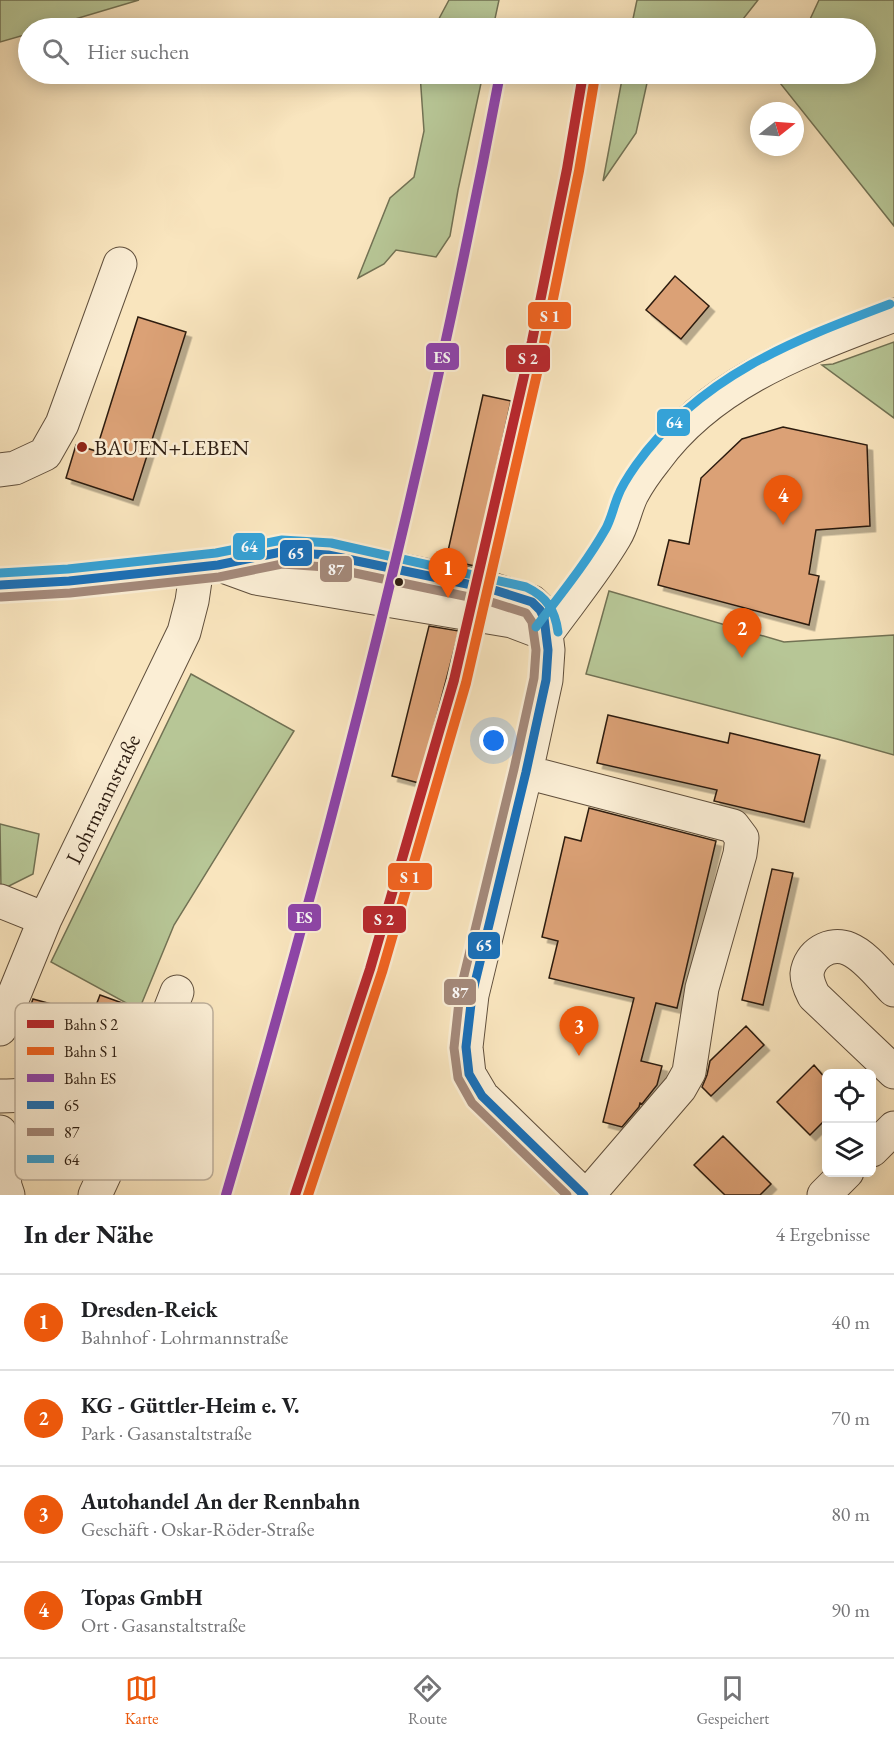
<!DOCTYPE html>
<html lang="de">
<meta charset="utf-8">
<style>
:root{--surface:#fff;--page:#f2f2f2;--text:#202124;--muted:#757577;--line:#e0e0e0;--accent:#ea580c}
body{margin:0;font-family:"EB Garamond",serif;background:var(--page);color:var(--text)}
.controls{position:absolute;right:18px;bottom:18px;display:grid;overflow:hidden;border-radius:9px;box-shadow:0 3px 15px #0003}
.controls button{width:54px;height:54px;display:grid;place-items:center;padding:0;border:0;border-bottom:2px solid var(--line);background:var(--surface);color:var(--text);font:30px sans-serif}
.compass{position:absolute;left:750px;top:102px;width:54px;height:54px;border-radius:50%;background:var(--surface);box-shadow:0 3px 15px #0003;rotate:73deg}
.you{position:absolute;left:494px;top:741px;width:21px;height:21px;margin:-15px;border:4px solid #fff;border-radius:50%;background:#1a73e8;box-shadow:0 0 0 9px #1a73e833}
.badge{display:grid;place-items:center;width:39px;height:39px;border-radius:50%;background:var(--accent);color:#fff;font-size:20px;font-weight:700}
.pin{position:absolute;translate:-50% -50px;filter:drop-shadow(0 2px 3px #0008)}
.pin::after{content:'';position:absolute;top:32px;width:21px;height:18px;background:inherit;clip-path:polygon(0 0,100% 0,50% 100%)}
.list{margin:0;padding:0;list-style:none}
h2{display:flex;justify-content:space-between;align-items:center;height:78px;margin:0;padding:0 24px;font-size:26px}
h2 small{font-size:20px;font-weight:400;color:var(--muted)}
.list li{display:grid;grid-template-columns:39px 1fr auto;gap:18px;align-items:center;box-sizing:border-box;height:96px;padding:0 24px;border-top:2px solid var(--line)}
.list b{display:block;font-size:22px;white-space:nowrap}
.list p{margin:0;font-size:20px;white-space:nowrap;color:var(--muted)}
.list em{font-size:20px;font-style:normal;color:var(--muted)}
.icon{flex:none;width:33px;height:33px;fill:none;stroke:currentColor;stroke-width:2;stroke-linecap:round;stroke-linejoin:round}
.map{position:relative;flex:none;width:894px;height:1195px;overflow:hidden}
.search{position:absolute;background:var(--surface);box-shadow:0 3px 15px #0003;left:18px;right:18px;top:18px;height:66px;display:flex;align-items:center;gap:15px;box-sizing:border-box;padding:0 21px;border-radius:33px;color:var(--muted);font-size:22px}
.sheet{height:462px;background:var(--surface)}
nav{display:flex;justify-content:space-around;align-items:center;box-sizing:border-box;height:84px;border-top:2px solid var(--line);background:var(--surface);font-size:16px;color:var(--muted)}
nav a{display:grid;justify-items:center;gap:3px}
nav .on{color:var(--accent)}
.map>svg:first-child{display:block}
</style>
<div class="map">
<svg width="894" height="1195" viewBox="0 0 894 1195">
<defs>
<filter id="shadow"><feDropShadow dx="5.5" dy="5.5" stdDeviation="0" flood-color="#0004"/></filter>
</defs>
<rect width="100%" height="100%" fill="#f9e5be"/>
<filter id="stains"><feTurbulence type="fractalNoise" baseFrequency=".00333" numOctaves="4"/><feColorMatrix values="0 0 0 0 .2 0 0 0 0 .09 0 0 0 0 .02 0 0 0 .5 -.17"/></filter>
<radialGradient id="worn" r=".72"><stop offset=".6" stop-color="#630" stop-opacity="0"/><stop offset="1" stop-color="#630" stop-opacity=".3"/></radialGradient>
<path fill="#b7c696" stroke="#727254" stroke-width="1.5" d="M0 0H139L45 28H28V34L0 42Z
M449 0H499L493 28H434Z
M637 0H758L736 28H631Z
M819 0H894V226L780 83 784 74H866V28H806Z
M420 74H483L458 190 450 236 436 257 396 250 384 264 358 278 390 198 414 177 424 131Z
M623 74H649L636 133 603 181Z
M894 342V418L822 365 833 364Z
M609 591 784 642 894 635V755L837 739 586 674Z
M191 674 294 731 174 925 139 1010 51 962Z
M0 824 39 834 33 874 1 890Z"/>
<path fill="#dba176" stroke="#2d1d11" stroke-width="1.5" filter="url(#shadow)" d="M675 276 709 306 681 339 646 310Z
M138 317 186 332 133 500 66 478 76 445 96 451Z
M483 395 511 401 475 566 446 560Z
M783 427 867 445 870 526 816 530 809 574 819 576 809 625 658 585 669 540 689 544 701 478 742 439Z
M429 626 459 631 419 783 392 776Z
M608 715 728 743 730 733 820 755 804 822 714 801 717 790 597 763Z
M589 808 716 841 677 1008 656 1003 641 1061 662 1066 657 1085 642 1104 640 1103 639 1107 622 1127 603 1122 634 998 549 978 558 941 542 937 565 837 581 841Z
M772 869 793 873 763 1005 742 1000Z
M100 995 125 1004 82 1121 57 1112 89 1029V1020L87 1014 92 1016Z
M33 999 62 1007 53 1017 44 1043 20 1036Z
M746 1026 764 1045 711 1096 702 1087 707 1075 710 1061Z
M814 1065 826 1079V1119L810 1135 777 1102Z
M723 1136 771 1184 760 1195H725L694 1165Z"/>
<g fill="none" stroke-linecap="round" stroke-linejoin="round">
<g stroke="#604f3c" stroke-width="35">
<path id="minor" d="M0 470 15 468 45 454 62 424 120 264
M223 566 256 578 512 621 546 634
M0 585 69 581 218 565 281 552 328 555 491 589 532 602 540 610 544 618 548 650 546 680 526 772 472 995 466 1047 469 1074 482 1096 584 1195
M546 634C569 602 595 571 615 537 623 524 625 508 632 494 638 483 647 470 655 460 713 380 806 349 894 315
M526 772 733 826 742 838 740 854 702 988 689 1072 680 1088 588 1195
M0 901 45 919
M894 990C881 977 866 956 849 949 830 941 809 954 807 974 807 983 811 990 814 996L894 1072
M0 1029 45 919 184 632 192 601 197 567
M0 1096C18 1096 32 1095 48 1086L71 1023
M0 1132 5 1186 8 1195
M872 1150 894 1128
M95 1195 113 1156 177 992
M824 1195 847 1172"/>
</g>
<use href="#minor" stroke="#fbeed5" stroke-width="33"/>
<g stroke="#fbeed5" stroke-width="14">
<path id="bus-1" d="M0 585 69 581 218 565 281 552 328 555 491 589 532 602 540 610 544 618 548 650 546 680 526 772 472 995 466 1047 469 1074 482 1096 584 1195"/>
</g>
<g stroke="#fbeed5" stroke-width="14">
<path id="bus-2" d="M1 597 70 593 219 577 282 564 326 567 488 601 526 613 532 622 536 650 534 678 514 769 460 992 454 1048 458 1078 472 1103 567 1195"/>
</g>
<g stroke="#fbeed5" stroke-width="14">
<path id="bus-3" d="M0 573 68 569 216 553 282 540 331 543 526 587C547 597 555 610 558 632
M536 627C560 595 585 565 605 530 611 520 613 508 618 496 622 485 629 475 636 465 700 376 792 341 890 304"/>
</g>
<use href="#bus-1" stroke="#1a70b8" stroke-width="9"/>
<use href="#bus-2" stroke="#a4897a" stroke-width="9"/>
<use href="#bus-3" stroke="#35a2d7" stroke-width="9"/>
<g stroke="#fbeed5" stroke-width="15">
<path id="rail-1" d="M295 1195 370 969 454 680 532 341 567 169 583 74"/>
</g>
<g stroke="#fbeed5" stroke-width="15">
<path id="rail-2" d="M308 1195 382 972 466 683 544 343 579 171 595 76"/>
</g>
<g stroke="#fbeed5" stroke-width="15">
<path id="rail-3" d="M226 1195C334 827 429 451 500 74"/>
</g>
<use href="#rail-1" stroke="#b8282e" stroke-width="10"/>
<use href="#rail-2" stroke="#f36421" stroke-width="10"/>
<use href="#rail-3" stroke="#8e44ad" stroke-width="10"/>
</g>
<circle fill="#8f2418" stroke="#fbeed5" stroke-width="2" cx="82" cy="447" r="6"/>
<circle fill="#2d1d11" stroke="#fbeed5" stroke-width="2" cx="399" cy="582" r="5"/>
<g text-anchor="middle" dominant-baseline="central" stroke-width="5" stroke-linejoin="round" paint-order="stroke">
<g font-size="22" fill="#2d1d11" stroke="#fbeed5" text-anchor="start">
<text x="94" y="447">BAUEN+LEBEN</text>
</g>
<g font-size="22" fill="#2d1d11" stroke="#fbeed5">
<text transform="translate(103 799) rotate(-64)">Lohrmannstraße</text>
</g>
</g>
<rect x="15" y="1003" width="198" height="177" rx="9" fill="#fbeed5" stroke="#bdaf9a" stroke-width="1.5"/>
<rect x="27" y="1020" width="27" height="8" fill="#b8282e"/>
<rect x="27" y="1047" width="27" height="8" fill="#f36421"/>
<rect x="27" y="1074" width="27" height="8" fill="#8e44ad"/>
<rect x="27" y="1101" width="27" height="8" fill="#1a70b8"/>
<rect x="27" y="1128" width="27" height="8" fill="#a4897a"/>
<rect x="27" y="1155" width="27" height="8" fill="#35a2d7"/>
<g font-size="16" fill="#2d1d11">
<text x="64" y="1030">Bahn S 2</text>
<text x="64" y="1057">Bahn S 1</text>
<text x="64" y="1084">Bahn ES</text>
<text x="64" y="1111">65</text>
<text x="64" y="1138">87</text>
<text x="64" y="1165">64</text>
</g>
<g stroke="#fbeed5" stroke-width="2">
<rect x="527" y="301" width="45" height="29" rx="6" fill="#f36421"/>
<rect x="425" y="342" width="35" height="29" rx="6" fill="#8e44ad"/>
<rect x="505" y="344" width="46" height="29" rx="6" fill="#b8282e"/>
<rect x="656" y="408" width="35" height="29" rx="6" fill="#35a2d7"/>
<rect x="232" y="532" width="34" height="29" rx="6" fill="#35a2d7"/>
<rect x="279" y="539" width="34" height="28" rx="6" fill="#1a70b8"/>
<rect x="319" y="555" width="34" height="28" rx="6" fill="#a4897a"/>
<rect x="387" y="862" width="46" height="29" rx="6" fill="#f36421"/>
<rect x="287" y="903" width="35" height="29" rx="6" fill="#8e44ad"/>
<rect x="362" y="905" width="45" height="29" rx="6" fill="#b8282e"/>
<rect x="467" y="931" width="34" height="29" rx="6" fill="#1a70b8"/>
<rect x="443" y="978" width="34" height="28" rx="6" fill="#a4897a"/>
</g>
<g font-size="16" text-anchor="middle" font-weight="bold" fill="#fff">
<text x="550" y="322">S 1</text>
<text x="442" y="363">ES</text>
<text x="528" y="364">S 2</text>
<text x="674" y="428">64</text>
<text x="249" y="552">64</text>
<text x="296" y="559">65</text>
<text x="336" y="575">87</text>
<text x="410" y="883">S 1</text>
<text x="304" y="923">ES</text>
<text x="384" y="925">S 2</text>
<text x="484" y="951">65</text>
<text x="460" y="998">87</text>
</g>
<rect width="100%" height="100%" filter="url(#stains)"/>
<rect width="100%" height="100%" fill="url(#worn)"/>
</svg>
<div class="controls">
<button><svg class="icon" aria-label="locate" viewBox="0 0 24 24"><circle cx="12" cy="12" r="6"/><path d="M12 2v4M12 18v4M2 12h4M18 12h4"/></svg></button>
<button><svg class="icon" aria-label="layers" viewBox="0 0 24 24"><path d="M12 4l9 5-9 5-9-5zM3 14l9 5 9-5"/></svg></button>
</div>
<svg class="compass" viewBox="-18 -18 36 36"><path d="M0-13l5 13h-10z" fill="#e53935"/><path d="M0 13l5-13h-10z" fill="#757577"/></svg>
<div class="you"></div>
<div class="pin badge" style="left:448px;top:598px">1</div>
<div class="pin badge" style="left:742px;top:658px">2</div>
<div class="pin badge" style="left:579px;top:1056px">3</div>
<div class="pin badge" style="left:783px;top:525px">4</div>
<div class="search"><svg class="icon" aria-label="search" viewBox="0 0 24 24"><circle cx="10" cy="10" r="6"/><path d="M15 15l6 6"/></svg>Hier suchen</div>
</div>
<section class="sheet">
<h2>In der Nähe<small>4 Ergebnisse</small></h2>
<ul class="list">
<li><span class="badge">1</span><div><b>Dresden-Reick</b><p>Bahnhof · Lohrmannstraße</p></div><em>40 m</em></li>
<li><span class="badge">2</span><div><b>KG - Güttler-Heim e. V.</b><p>Park · Gasanstaltstraße</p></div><em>70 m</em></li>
<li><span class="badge">3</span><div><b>Autohandel An der Rennbahn</b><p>Geschäft · Oskar-Röder-Straße</p></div><em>80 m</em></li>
<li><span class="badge">4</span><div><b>Topas GmbH</b><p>Ort · Gasanstaltstraße</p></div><em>90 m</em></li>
</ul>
</section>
<nav>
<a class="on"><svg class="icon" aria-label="map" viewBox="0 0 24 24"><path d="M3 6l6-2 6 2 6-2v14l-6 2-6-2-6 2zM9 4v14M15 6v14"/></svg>Karte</a>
<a><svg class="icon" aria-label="directions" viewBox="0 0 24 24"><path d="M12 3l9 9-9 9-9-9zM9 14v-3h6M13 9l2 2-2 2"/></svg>Route</a>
<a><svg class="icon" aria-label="saved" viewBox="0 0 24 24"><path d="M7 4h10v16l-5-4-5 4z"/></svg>Gespeichert</a>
</nav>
